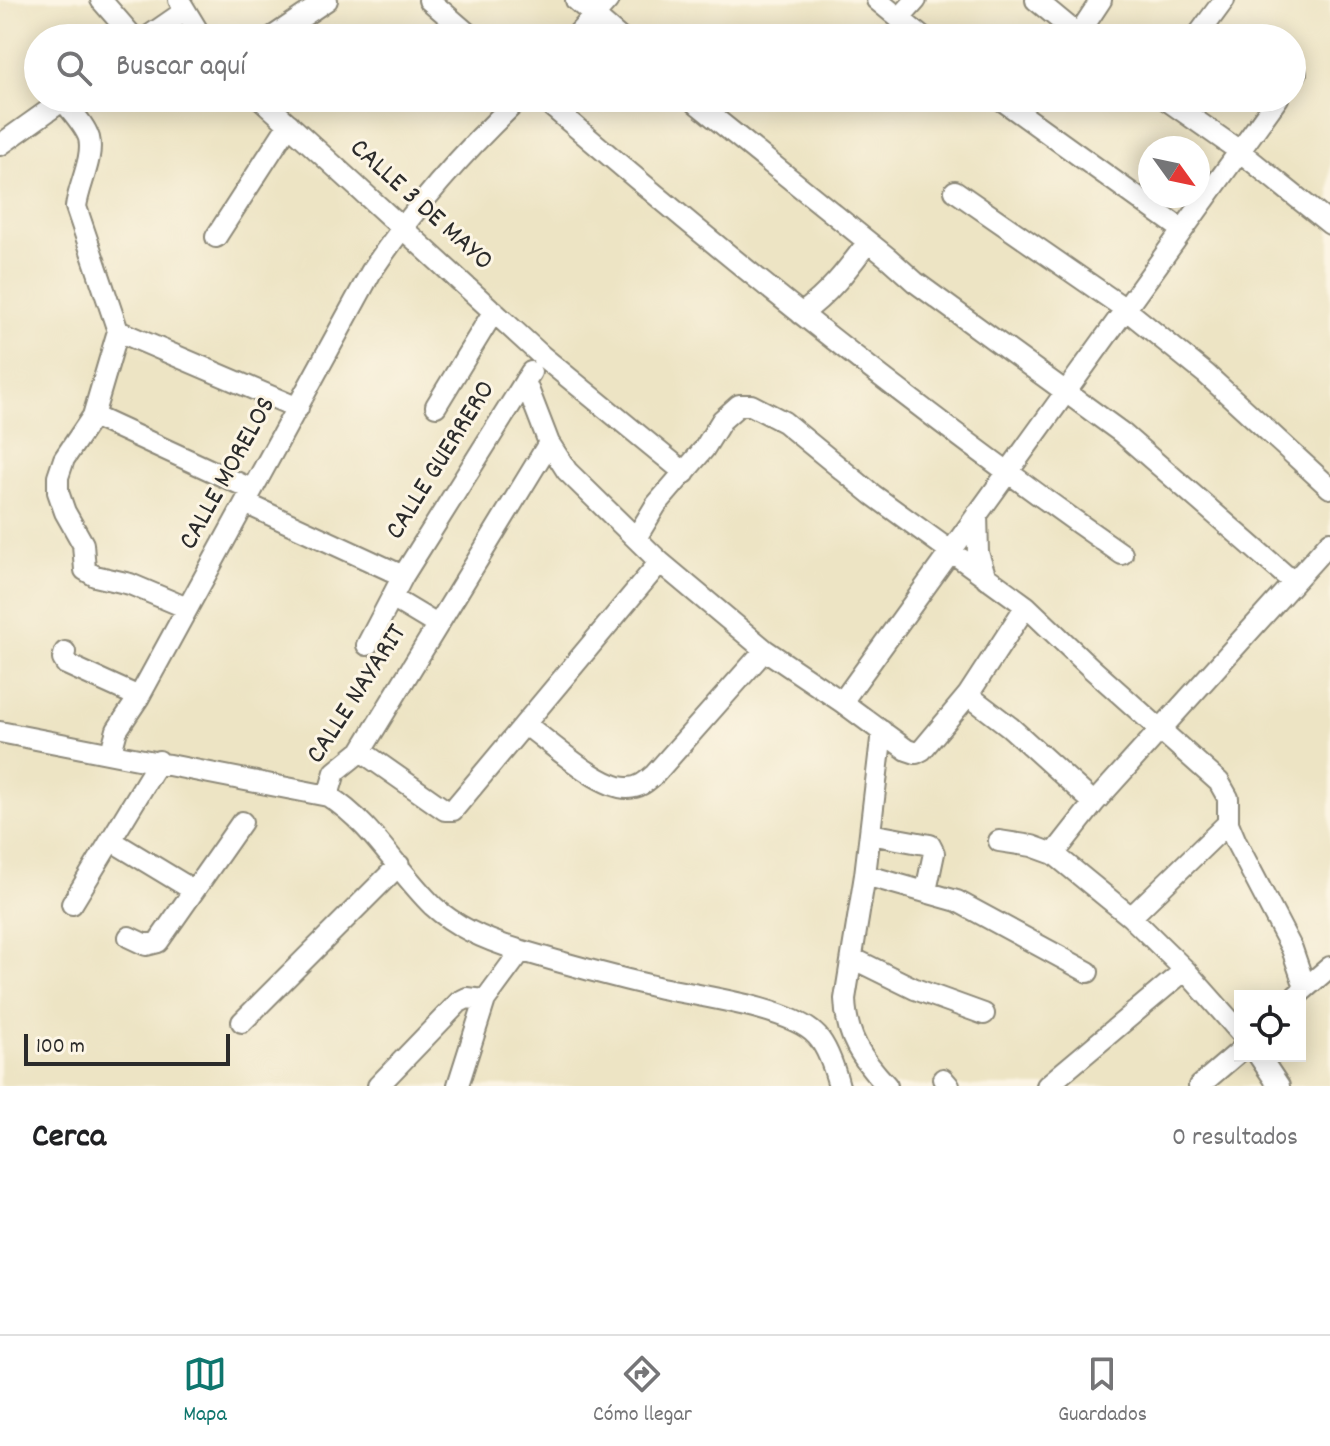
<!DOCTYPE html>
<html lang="es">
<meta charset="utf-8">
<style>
:root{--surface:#fff;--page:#f2f2f2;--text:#202124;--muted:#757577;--line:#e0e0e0;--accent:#0f766e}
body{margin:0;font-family:Dekko,sans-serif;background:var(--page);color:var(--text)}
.controls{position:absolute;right:24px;bottom:24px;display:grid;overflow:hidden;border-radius:0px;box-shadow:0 4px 20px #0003}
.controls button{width:72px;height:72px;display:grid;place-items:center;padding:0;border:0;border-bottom:2px solid var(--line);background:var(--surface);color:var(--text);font:40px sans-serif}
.compass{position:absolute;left:1138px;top:136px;width:72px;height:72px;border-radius:50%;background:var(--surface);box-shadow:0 4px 20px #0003;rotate:123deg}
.scale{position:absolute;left:24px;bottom:20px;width:206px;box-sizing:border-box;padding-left:8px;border:4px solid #2b2b2b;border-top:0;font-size:22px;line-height:28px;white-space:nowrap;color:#2b2b2b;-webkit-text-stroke:6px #fcf5e5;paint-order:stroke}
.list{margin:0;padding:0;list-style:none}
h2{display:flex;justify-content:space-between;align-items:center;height:104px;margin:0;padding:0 32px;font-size:34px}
h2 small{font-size:26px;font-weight:400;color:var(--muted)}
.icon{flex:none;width:44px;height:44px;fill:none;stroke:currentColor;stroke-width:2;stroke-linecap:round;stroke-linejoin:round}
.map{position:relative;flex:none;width:1330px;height:1086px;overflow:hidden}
.search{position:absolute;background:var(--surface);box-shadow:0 4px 20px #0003;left:24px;right:24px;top:24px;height:88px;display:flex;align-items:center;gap:20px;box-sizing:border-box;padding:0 28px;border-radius:44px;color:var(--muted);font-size:30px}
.sheet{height:248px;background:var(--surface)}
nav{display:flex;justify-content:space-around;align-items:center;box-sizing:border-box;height:112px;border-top:2px solid var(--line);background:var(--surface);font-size:22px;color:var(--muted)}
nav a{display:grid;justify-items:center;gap:4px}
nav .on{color:var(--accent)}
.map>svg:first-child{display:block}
</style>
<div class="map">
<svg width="1330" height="1086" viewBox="0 0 1330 1086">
<rect width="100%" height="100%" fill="#fcf5e5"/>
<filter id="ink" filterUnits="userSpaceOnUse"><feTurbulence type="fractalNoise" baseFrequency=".0125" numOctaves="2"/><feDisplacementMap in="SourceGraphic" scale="16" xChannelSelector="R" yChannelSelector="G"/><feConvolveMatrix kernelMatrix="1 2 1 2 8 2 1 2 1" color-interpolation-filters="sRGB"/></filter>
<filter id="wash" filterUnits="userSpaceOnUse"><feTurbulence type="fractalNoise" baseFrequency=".006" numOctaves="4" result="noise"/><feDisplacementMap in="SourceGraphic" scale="32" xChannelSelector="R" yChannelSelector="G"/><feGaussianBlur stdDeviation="1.8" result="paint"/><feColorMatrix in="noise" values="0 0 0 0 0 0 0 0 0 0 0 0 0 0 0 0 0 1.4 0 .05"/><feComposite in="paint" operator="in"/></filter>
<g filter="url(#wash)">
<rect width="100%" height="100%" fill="#ede4c4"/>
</g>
<g filter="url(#ink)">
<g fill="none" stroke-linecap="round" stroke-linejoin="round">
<g stroke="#8c8878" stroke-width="24">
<path id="minor" d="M101 0 134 38
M179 0 202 38
M429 0 473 38
M576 0 620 38
M877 0 923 38
M1036 0 1082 38
M899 19 916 0
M1078 35 1101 0
M146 38 185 11
M271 38 327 0
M574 38 608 0
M1196 38 1224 0
M1292 79 1296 73
M260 98 542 356 685 473
M542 98C728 259 920 413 1122 554
M690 98 887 257 915 282 1122 433 1292 581
M999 98 1181 229
M1164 98 1238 150 1330 224
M63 100C71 111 85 125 89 138 94 158 78 187 76 207L118 331 93 416 64 459 58 477V492L65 512 83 544 85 570 95 576 130 584 187 608
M0 145 66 98
M955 191 1124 308 1206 374 1330 488
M216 237 289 124
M801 314C829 294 847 270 868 242
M118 331 298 408
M525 381 549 443 567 471 660 562 765 650 842 702 907 750 916 753 922 750 968 695 1026 606
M436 406 494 311
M93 416 251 489
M245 503 403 576
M977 514 978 553 986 578
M636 538 656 505 704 449 722 420 739 405H751L784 422 873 495 1026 606 1091 668 1219 782 1228 798V823L1236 842 1292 949 1305 987
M392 598 437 625
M367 645 403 576 531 372
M65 652 63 659 66 664 139 697
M968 695 1010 727 1094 803
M842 702 1278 98
M526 725C550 742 600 789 628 788 640 788 647 781 655 774L765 650
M882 731 865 875 845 999C846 1037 862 1059 887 1086
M0 732 328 796C372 823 397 871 433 906 457 928 488 941 519 950 566 964 614 977 661 988 699 996 792 1008 817 1036 828 1048 835 1071 839 1086
M361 751 445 810H453L660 562
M111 752 117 730 139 697 371 272C413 209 465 150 520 98
M328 796 335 772 361 751 549 443
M870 834 930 845 934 853 926 891
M112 841 193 890
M999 841 1032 846 1054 854
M865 875 957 901 1088 972
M72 904 159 761
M1131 917 1228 823
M129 937 146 945 158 942 242 822
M852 958 915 989 984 1014
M1296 996 1330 967
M242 1022 399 865
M1240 1032 1185 970 1131 917 1054 854 1094 803 1330 542
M1259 1056 1279 1086
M943 1079 949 1086
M458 1085 485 1000 521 951
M378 1086 459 1002 467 998 485 1000
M1047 1086 1185 970
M1199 1086 1240 1051"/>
</g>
<use href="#minor" stroke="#fff" stroke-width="20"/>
</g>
</g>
<g text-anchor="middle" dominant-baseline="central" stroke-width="6" stroke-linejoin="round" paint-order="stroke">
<g font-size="28" fill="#2b2b2b" stroke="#fcf5e5">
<text transform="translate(420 206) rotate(42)">CALLE 3 DE MAYO</text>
<text transform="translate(442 461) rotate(-58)">CALLE GUERRERO</text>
<text transform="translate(229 474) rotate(-61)">CALLE MORELOS</text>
<text transform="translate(358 695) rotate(-57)">CALLE NAYARIT</text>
</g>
</g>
</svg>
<div class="controls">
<button><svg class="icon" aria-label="locate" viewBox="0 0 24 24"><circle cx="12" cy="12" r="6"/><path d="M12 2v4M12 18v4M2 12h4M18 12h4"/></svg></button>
</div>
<svg class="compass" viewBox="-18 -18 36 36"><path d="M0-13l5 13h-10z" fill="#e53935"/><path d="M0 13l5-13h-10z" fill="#757577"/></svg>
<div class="scale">100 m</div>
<div class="search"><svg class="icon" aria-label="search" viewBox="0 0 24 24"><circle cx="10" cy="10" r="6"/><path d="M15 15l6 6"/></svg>Buscar aquí</div>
</div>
<section class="sheet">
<h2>Cerca<small>0 resultados</small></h2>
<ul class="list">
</ul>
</section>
<nav>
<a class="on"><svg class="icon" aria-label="map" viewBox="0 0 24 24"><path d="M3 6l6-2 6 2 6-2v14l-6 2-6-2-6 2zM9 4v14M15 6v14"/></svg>Mapa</a>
<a><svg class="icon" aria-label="directions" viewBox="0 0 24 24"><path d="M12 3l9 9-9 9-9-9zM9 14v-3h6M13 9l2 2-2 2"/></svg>Cómo llegar</a>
<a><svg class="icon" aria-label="saved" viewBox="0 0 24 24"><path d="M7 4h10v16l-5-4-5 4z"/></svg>Guardados</a>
</nav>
